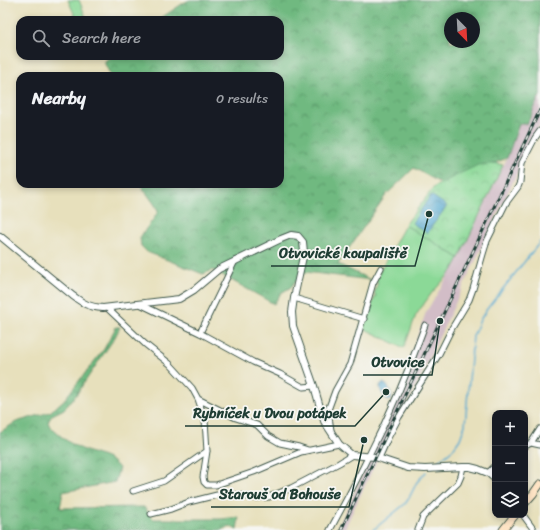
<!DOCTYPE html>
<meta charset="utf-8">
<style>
:root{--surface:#171b24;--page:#20242c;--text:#f1f3f6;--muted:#9ea1a6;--line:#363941}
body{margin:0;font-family:Sriracha,sans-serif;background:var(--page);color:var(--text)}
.controls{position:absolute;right:12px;bottom:12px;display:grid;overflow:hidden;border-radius:8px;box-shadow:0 2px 6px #0003}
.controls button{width:36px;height:36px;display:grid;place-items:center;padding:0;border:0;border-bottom:1px solid var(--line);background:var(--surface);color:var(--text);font:20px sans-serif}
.compass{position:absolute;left:444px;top:12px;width:36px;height:36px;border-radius:50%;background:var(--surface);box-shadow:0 2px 6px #0003;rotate:156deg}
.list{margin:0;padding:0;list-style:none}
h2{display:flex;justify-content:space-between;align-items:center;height:52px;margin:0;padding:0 16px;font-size:17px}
h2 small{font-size:13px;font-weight:400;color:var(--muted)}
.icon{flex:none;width:22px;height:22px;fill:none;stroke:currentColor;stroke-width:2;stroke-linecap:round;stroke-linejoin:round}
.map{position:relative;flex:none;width:540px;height:530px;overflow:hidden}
.search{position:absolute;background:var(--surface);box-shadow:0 2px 6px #0003;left:16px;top:16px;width:268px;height:44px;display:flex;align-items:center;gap:10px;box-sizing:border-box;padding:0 14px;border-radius:12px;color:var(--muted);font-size:15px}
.panel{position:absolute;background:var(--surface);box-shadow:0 2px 6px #0003;left:16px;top:72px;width:268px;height:116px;border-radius:12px}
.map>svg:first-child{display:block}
</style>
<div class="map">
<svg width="540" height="530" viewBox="0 0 540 530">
<defs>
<pattern id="forest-crowns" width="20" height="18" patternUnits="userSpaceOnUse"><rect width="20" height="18" fill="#70b980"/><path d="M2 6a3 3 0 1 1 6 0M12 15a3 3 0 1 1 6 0" fill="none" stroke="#5b986a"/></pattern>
<pattern id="park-crowns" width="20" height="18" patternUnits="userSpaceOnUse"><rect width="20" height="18" fill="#8bd997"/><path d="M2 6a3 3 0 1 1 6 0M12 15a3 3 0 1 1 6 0" fill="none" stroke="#78bb83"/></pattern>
<pattern id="water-waves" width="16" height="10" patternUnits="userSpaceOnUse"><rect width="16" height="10" fill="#57aad2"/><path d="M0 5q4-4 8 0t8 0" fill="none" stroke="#478cab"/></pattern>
</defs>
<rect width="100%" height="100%" fill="#f6f6f2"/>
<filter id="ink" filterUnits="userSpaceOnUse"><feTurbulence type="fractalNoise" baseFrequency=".025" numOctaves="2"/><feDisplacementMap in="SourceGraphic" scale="8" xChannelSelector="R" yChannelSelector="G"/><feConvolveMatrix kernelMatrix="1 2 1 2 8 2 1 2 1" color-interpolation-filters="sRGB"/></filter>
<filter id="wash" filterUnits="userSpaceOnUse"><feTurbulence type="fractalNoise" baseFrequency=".012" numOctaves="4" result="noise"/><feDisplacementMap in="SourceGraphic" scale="16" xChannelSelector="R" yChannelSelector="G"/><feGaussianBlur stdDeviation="0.9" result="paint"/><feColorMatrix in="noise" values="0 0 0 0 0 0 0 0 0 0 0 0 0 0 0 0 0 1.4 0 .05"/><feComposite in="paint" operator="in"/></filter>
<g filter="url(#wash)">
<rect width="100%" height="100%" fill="#e7e0bc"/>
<path fill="#d2bdc7" d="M540 95V125L427 363 390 438 379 456 344 530H337L399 396 412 352 426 312 459 258 507 158 519 124H527Z"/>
<path fill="#8bd997" stroke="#558b66" d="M68 0H79L87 20H77Z
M405 225 430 240 459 258 452 271 431 294 416 315 404 348 363 328 368 318H369L371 310 370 309 376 295 374 294 378 282H376L379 273Z"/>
<path fill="url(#forest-crowns)" stroke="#487b5a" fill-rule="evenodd" d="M190 0H540V95L527 124H519L507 158 442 184 414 168 386 195 338 264 371 280 305 272 291 287 281 293 274 304 213 270 203 274 147 252 141 246 140 238C145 228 154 221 158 211L155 205 140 184H280V76H111L105 64V61L112 56H280V20H158L185 2ZM450 18H474V42H450Z
M116 327H120L115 337 76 395 67 406 64 409 52 415 48 422C49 427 53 429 56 432 66 441 76 447 89 452 102 457 109 456 119 468L115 482 63 492 60 508 144 507 153 519H221L239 517 237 530 230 526 221 530H0V432L16 422 50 412 64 400 104 349Z"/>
<path fill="url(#park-crowns)" stroke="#558b66" d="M495 163 503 165 459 258 430 240 405 225 434 187 461 173 478 165 487 164H494Z"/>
<path fill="url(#water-waves)" stroke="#3b7483" d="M431 195 447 206 427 233 412 223Z
M383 383C389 385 393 394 391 400L388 401C383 397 380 391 380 385Z"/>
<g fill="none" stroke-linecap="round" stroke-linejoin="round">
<path stroke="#57aad2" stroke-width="1.5" d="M431 467 453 449 460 439 465 425 473 336 480 320 487 309 540 242
M373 530 405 504 409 498 417 482 426 472"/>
</g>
</g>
<g filter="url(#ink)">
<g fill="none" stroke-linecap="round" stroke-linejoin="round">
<g stroke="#3d5548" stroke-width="7">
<path id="minor" d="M294 298 364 319
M140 304 200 333 253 362 280 374 303 387 314 386
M107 308 145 344 170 364 192 388 198 399 205 420 207 451 203 477 204 482 207 485H216L254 472 301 452 339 444
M200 333 235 261
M198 399 236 418 257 425 268 436 280 443 299 447 308 450
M331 430 328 410 335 391 350 364 373 283 381 268
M531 443 540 445
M525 446 531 443 540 429
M379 458 388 438 399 417 439 354 452 328 469 300 473 289 483 254 487 241 506 203 518 187 520 182 522 163 535 138 540 131
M488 473 495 466
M133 491 164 481 207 451
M151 514 171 509 189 502 217 495 229 494 239 495 254 498 269 497 291 488 339 463 352 455
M523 515 534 530
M330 530C343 506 356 482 368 457 390 414 409 370 425 325
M418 530 423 517 426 514 458 483 461 476 463 467"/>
</g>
<g stroke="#3d5548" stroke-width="8">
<path id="tertiary" d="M0 236 73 296C84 304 89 307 103 308L179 299 194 290 219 269 281 239 291 235 298 236 303 242 304 252 294 298 292 312 293 326 314 386 324 421 339 444 352 455 375 457 408 468 425 469 463 467H470L478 469 488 473 495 479"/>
</g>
<g stroke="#3d5548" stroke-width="9">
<path id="secondary" d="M525 503 533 494 540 484
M503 530 515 515"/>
</g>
<use href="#minor" stroke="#fff" stroke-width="5"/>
<use href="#tertiary" stroke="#fff" stroke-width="6"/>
<use href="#secondary" stroke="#fee4c5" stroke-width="7"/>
<g stroke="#1f3d34" stroke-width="3">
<path id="rail" d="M341 530 540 110"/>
</g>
<use href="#rail" stroke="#f6f6f2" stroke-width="1.5" stroke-dasharray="4.5" stroke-linecap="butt"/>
</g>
</g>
<path fill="none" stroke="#1f3d34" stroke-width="1.5" d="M429 214L415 266H271M440 321L432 375H363M386 392L355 426H185M364 440L349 507H211"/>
<g fill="#1f3d34" stroke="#f6f6f2" stroke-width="1.5">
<circle cx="429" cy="214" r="4"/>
<circle cx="440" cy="321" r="4"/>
<circle cx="386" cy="392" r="4"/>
<circle cx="364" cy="440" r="4"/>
</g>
<g font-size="14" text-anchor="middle" font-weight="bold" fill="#1f3d34" stroke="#f6f6f2" stroke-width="3.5" stroke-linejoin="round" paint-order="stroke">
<text x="343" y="258">Otvovické koupaliště</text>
<text x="398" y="367">Otvovice</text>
<text x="270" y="418">Rybníček u Dvou potápek</text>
<text x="280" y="499">Starouš od Bohouše</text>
</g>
</svg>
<div class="controls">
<button>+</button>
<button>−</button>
<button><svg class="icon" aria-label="layers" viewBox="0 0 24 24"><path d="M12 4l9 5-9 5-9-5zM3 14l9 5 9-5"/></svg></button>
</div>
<svg class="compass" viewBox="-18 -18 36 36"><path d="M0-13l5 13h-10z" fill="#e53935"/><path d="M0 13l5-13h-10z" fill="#9ea1a6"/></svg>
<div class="search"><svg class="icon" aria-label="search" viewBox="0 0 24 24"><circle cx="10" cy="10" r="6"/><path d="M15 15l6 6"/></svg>Search here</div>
<section class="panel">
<h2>Nearby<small>0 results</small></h2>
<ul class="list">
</ul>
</section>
</div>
